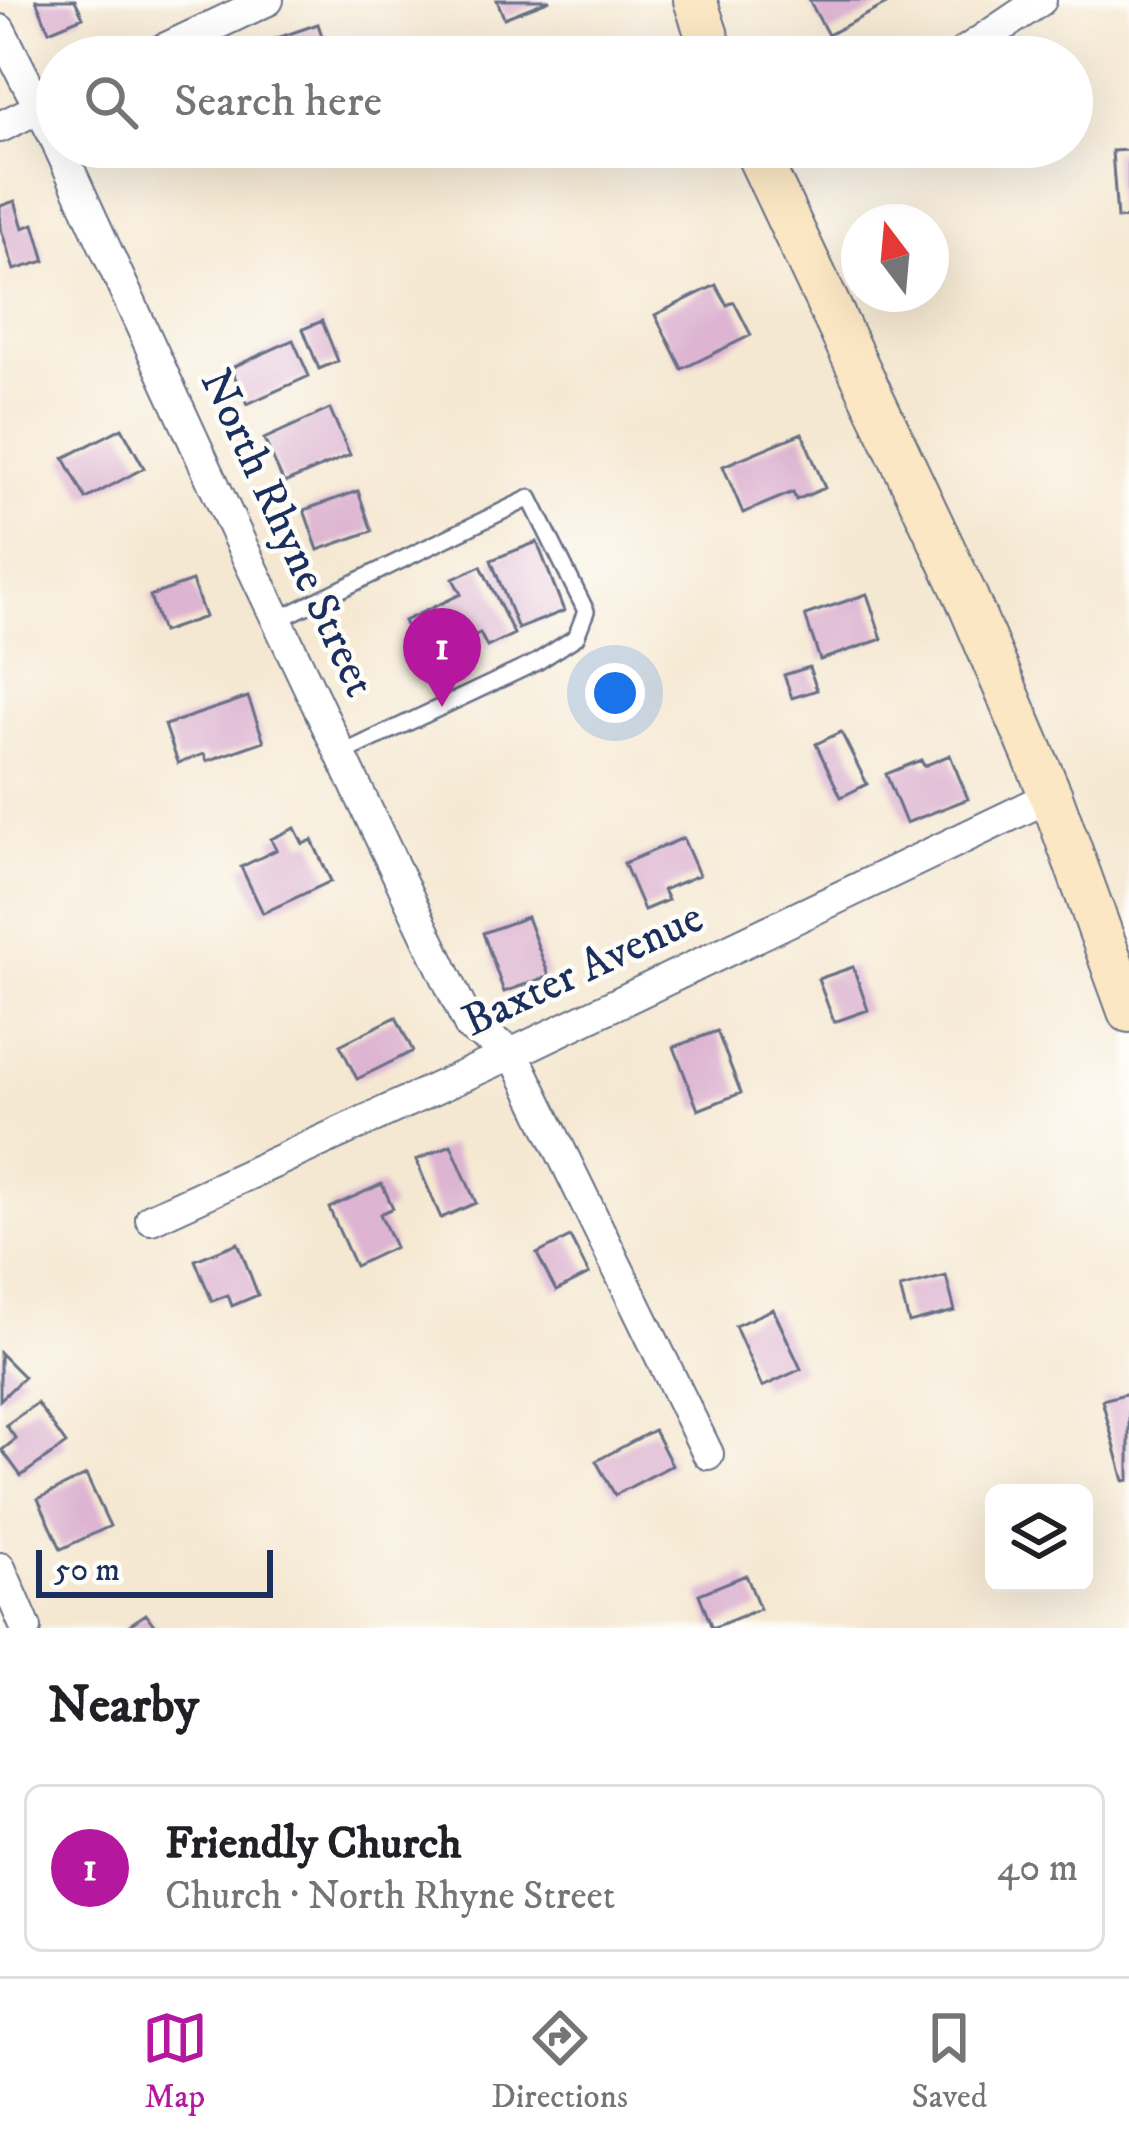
<!DOCTYPE html>
<meta charset="utf-8">
<style>
:root{--surface:#fff;--page:#f2f2f2;--text:#202124;--muted:#757577;--line:#e0e0e0;--accent:#b5179e}
body{margin:0;font-family:"IM FELL DW Pica",serif;background:var(--page);color:var(--text)}
.controls{position:absolute;right:36px;bottom:36px;display:grid;overflow:hidden;border-radius:18px;box-shadow:0 12px 48px #0002}
.controls button{width:108px;height:108px;display:grid;place-items:center;padding:0;border:0;border-bottom:3px solid var(--line);background:var(--surface);color:var(--text);font:60px sans-serif}
.compass{position:absolute;left:841px;top:204px;width:108px;height:108px;border-radius:50%;background:var(--surface);box-shadow:0 12px 48px #0002;rotate:344deg}
.scale{position:absolute;left:36px;bottom:30px;width:237px;box-sizing:border-box;padding-left:12px;border:6px solid #1b2f5e;border-top:0;font-size:33px;line-height:42px;white-space:nowrap;color:#1b2f5e;-webkit-text-stroke:9px #fdfcf7;paint-order:stroke}
.you{position:absolute;left:615px;top:693px;width:42px;height:42px;margin:-30px;border:9px solid #fff;border-radius:50%;background:#1a73e8;box-shadow:0 0 0 18px #1a73e833}
.badge{display:grid;place-items:center;width:78px;height:78px;border-radius:50%;background:var(--accent);color:#fff;font-size:39px;font-weight:700}
.pin{position:absolute;translate:-50% -99px;filter:drop-shadow(0 3px 6px #0008)}
.pin::after{content:'';position:absolute;top:63px;width:42px;height:36px;background:inherit;clip-path:polygon(0 0,100% 0,50% 100%)}
.list{margin:0;padding:0;list-style:none}
h2{display:flex;justify-content:space-between;align-items:center;height:156px;margin:0;padding:0 48px;font-size:51px}
h2 small{font-size:39px;font-weight:400;color:var(--muted)}
.list li{display:grid;grid-template-columns:78px 1fr auto;gap:36px;align-items:center;box-sizing:border-box;height:168px;margin:0 24px 24px;padding:0 24px;border:3px solid var(--line);border-radius:18px}
.list b{display:block;font-size:45px;white-space:nowrap}
.list p{margin:0;font-size:39px;white-space:nowrap;color:var(--muted)}
.list em{font-size:39px;font-style:normal;color:var(--muted)}
.icon{flex:none;width:66px;height:66px;fill:none;stroke:currentColor;stroke-width:2;stroke-linecap:round;stroke-linejoin:round}
.map{position:relative;flex:none;width:1129px;height:1628px;overflow:hidden}
.search{position:absolute;background:var(--surface);box-shadow:0 12px 48px #0002;left:36px;right:36px;top:36px;height:132px;display:flex;align-items:center;gap:30px;box-sizing:border-box;padding:0 42px;border-radius:66px;color:var(--muted);font-size:45px}
.sheet{height:348px;background:var(--surface)}
nav{display:flex;justify-content:space-around;align-items:center;box-sizing:border-box;height:168px;border-top:3px solid var(--line);background:var(--surface);font-size:33px;color:var(--muted)}
nav a{display:grid;justify-items:center;gap:6px}
nav .on{color:var(--accent)}
.map>svg:first-child{display:block}
</style>
<div class="map">
<svg width="1129" height="1628" viewBox="0 0 1129 1628">
<rect width="100%" height="100%" fill="#fdfcf7"/>
<filter id="ink" filterUnits="userSpaceOnUse"><feTurbulence type="fractalNoise" baseFrequency=".00833" numOctaves="2"/><feDisplacementMap in="SourceGraphic" scale="24" xChannelSelector="R" yChannelSelector="G"/><feConvolveMatrix kernelMatrix="1 2 1 2 8 2 1 2 1" color-interpolation-filters="sRGB"/></filter>
<filter id="wash" filterUnits="userSpaceOnUse"><feTurbulence type="fractalNoise" baseFrequency=".004" numOctaves="4" result="noise"/><feDisplacementMap in="SourceGraphic" scale="48" xChannelSelector="R" yChannelSelector="G"/><feGaussianBlur stdDeviation="2.7" result="paint"/><feColorMatrix in="noise" values="0 0 0 0 0 0 0 0 0 0 0 0 0 0 0 0 0 1.4 0 .05"/><feComposite in="paint" operator="in"/></filter>
<g filter="url(#wash)">
<rect width="100%" height="100%" fill="#f5e8d2"/>
<g id="blocks">
<path fill="#ddb4d1" d="M36 0H75L83 17 49 31Z
M497 0H550L504 18Z
M809 0H894L828 35Z
M318 24 329 57H264L260 44Z
M572 147H606L576 159Z
M1129 150V218L1117 219 1112 151Z
M15 201 23 228 34 224 45 261 14 270 0 226V206Z
M716 285 727 305 734 302 751 335 682 369 655 315Z
M322 321 338 361 319 369 303 329Z
M293 340 309 376 247 404 231 368Z
M330 409 350 455 284 483 264 439Z
M122 428 144 468 86 499 64 458Z
M802 433 825 488 796 500 793 492 743 513 723 466Z
M358 491 372 531 318 550 304 510Z
M537 542 564 611 518 629 491 560Z
M481 566 514 634 487 647 480 633 423 661 404 621 461 594 453 579Z
M192 581 205 617 162 632 150 596Z
M867 594 882 639 820 660 805 615Z
M809 667 817 690 792 698 784 675Z
M248 697 264 741 207 761 204 754 178 763 165 725Z
M841 732 867 784 841 797 816 744Z
M950 755 968 799 906 823 886 774 921 760 924 766Z
M295 828 303 844 312 840 331 881 263 913 241 867 276 850 271 839Z
M683 838 699 875 663 890 668 900 644 910 624 863Z
M527 917 549 976 504 992 483 933Z
M853 967 868 1010 834 1022 818 979Z
M396 1017 413 1051 357 1079 340 1045Z
M717 1031 741 1093 698 1110 674 1047Z
M451 1145 476 1203 441 1218 416 1160Z
M382 1184 393 1208 380 1214 395 1247 355 1266 329 1208Z
M570 1237 589 1274 556 1291 537 1254Z
M238 1243 258 1295 232 1306 228 1295 212 1301 195 1260Z
M946 1276 955 1311 909 1323 900 1288Z
M773 1309 801 1369 762 1387 735 1326Z
M0 1353 24 1377 0 1400Z
M1129 1393V1480L1124 1481 1102 1400Z
M37 1403 66 1444 21 1476 2 1450 16 1439 6 1425Z
M654 1430 672 1465 615 1495 596 1461Z
M86 1475 110 1526 61 1549 38 1499Z
M746 1575 760 1609 712 1628 699 1594Z
M146 1614 156 1628H125Z"/>
</g>
</g>
<g filter="url(#ink)">
<use href="#blocks" fill-opacity="0" stroke="#677087" stroke-width="3"/>
<g fill="none" stroke-linecap="round" stroke-linejoin="round">
<g stroke="#677087" stroke-width="20">
<path id="lane" d="M277 620 530 498 586 611 576 637 537 662 341 754"/>
</g>
<g stroke="#677087" stroke-width="34">
<path id="street" d="M0 30 57 142
M147 57 268 0
M957 57 1041 0
M0 127 57 99
M59 147 242 546 470 1027 513 1053 708 1454
M762 164 800 147
M151 1219 513 1053 1051 796
M0 1568 26 1628"/>
</g>
<g stroke="#677087" stroke-width="46">
<path id="secondary" d="M695 0 714 57
M754 147 965 594 1051 796 1129 1011"/>
</g>
<use href="#lane" stroke="#fff" stroke-width="15"/>
<use href="#street" stroke="#fff" stroke-width="30"/>
<use href="#secondary" stroke="#fbe7c3" stroke-width="42"/>
</g>
</g>
<g text-anchor="middle" dominant-baseline="central" stroke-width="9" stroke-linejoin="round" paint-order="stroke">
<g font-size="45" fill="#1b2f5e" stroke="#fdfcf7">
<text transform="translate(287 533) rotate(65)">North Rhyne Street</text>
<text transform="translate(583 970) rotate(-25)">Baxter Avenue</text>
</g>
</g>
</svg>
<div class="controls">
<button><svg class="icon" aria-label="layers" viewBox="0 0 24 24"><path d="M12 4l9 5-9 5-9-5zM3 14l9 5 9-5"/></svg></button>
</div>
<svg class="compass" viewBox="-18 -18 36 36"><path d="M0-13l5 13h-10z" fill="#e53935"/><path d="M0 13l5-13h-10z" fill="#757577"/></svg>
<div class="scale">50 m</div>
<div class="you"></div>
<div class="pin badge" style="left:442px;top:707px">1</div>
<div class="search"><svg class="icon" aria-label="search" viewBox="0 0 24 24"><circle cx="10" cy="10" r="6"/><path d="M15 15l6 6"/></svg>Search here</div>
</div>
<section class="sheet">
<h2>Nearby<small></small></h2>
<ul class="list">
<li><span class="badge">1</span><div><b>Friendly Church</b><p>Church · North Rhyne Street</p></div><em>40 m</em></li>
</ul>
</section>
<nav>
<a class="on"><svg class="icon" aria-label="map" viewBox="0 0 24 24"><path d="M3 6l6-2 6 2 6-2v14l-6 2-6-2-6 2zM9 4v14M15 6v14"/></svg>Map</a>
<a><svg class="icon" aria-label="directions" viewBox="0 0 24 24"><path d="M12 3l9 9-9 9-9-9zM9 14v-3h6M13 9l2 2-2 2"/></svg>Directions</a>
<a><svg class="icon" aria-label="saved" viewBox="0 0 24 24"><path d="M7 4h10v16l-5-4-5 4z"/></svg>Saved</a>
</nav>
